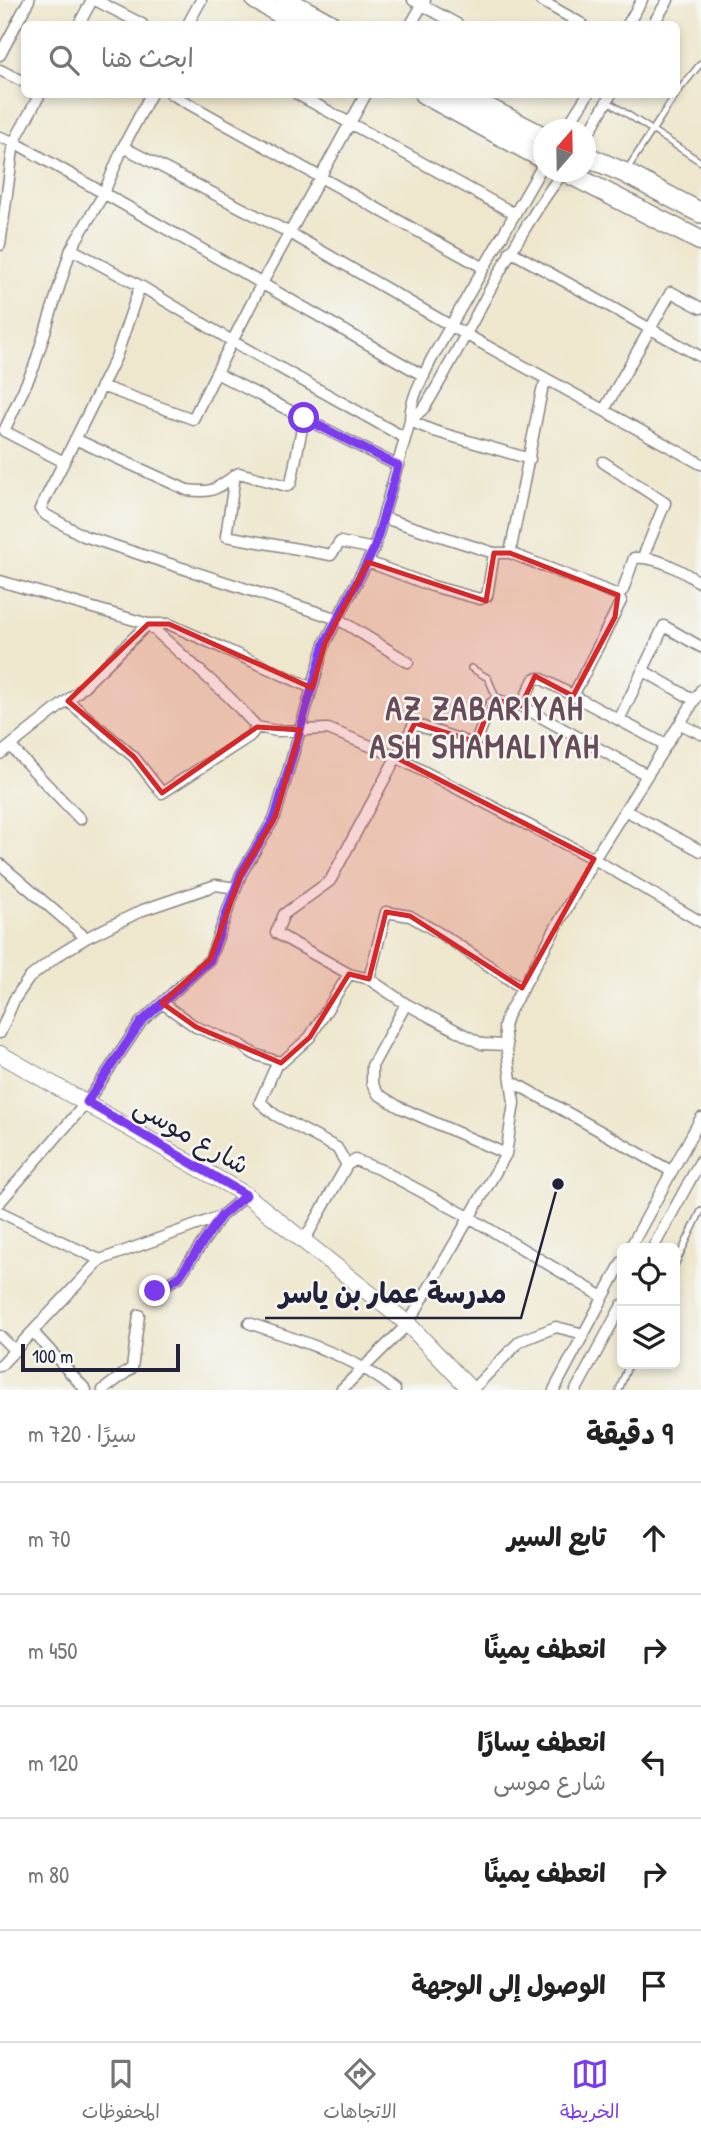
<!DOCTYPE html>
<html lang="ar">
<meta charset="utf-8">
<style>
:root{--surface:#fff;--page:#f2f2f2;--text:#222;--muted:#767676;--line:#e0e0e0;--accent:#7c3aed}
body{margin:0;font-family:"Patrick Hand","Playpen Sans Arabic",sans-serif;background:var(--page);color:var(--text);direction:rtl}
.controls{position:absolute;right:21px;bottom:21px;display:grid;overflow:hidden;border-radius:10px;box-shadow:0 4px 10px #0003}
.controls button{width:63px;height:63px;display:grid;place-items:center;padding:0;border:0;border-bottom:2px solid var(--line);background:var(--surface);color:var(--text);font:35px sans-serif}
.compass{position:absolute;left:533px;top:119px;width:63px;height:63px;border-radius:50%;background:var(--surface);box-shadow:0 4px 10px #0003;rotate:20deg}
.scale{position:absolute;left:21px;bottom:18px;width:159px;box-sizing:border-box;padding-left:7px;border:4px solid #22223b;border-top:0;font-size:19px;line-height:24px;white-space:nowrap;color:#22223b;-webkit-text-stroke:5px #f6f6f2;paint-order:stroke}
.stop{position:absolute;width:21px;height:21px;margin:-16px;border:5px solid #7c3aed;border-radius:50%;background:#fff}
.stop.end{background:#7c3aed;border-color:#fff;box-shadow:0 2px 7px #0008}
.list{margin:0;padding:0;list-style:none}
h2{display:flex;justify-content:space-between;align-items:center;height:91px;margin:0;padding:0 28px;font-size:30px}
h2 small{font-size:23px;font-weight:400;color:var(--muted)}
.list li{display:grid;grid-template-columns:46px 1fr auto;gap:21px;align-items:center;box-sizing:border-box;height:112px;padding:0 28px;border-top:2px solid var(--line)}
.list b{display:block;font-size:26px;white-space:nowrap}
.list p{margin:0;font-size:23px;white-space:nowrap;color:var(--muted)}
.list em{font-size:23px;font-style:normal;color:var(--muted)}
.icon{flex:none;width:38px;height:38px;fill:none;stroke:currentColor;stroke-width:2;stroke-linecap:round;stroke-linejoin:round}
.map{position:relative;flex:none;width:701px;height:1390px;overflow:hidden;direction:ltr}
.search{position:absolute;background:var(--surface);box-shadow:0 4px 10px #0003;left:21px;right:21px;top:21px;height:77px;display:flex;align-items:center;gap:18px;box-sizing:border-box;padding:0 24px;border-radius:10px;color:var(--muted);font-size:26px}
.sheet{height:651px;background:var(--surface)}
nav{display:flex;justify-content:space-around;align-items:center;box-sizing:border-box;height:98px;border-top:2px solid var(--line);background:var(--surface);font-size:19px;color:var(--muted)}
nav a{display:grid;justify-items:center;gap:4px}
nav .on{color:var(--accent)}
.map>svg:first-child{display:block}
</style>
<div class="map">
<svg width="701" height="1390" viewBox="0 0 701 1390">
<rect width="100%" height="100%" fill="#f6f6f2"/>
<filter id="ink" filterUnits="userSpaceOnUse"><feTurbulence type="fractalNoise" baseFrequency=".0143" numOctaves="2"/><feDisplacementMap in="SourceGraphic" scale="14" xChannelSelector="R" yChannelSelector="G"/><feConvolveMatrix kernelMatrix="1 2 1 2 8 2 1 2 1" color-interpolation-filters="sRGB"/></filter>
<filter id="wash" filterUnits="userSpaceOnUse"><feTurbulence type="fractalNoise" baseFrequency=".00686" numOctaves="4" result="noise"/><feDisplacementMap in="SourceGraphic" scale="28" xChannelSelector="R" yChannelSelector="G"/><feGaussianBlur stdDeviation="1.57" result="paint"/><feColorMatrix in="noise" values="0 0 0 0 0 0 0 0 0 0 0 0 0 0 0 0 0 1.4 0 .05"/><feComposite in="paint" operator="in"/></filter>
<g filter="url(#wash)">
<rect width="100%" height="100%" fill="#eee7cd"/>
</g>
<g filter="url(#ink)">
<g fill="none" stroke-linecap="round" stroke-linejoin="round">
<g stroke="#888484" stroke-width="8">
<path id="lane" d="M676 94 701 63
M607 101 701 162
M626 171 676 94
M471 668 488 678 497 700
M675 1265 701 1211
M619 1390 629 1364"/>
</g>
<g stroke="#888484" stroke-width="13">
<path id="street" d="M95 0 142 24
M413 0 457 24
M540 0 582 24
M79 24 92 0
M188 24 201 0
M411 24 425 0
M628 24 642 0
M653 24 668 0
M0 55 29 0
M0 70 24 82
M151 94 123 147 290 233 465 334 701 464
M171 94 484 268
M297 94 515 214
M366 94 261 285 216 373 398 466
M565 130 588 94
M0 137 14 142 424 376
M586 138 611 94
M123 147 103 195 71 249 144 288 232 341 405 438
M0 245 14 142 40 94
M71 249 34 367 4 431 64 462 116 357 140 286
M510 251 701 357
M101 386 193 419 216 373
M604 410 671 292 701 308
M410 421 425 407C472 329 508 245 563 172
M410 421 434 431 530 459
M75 439 187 490C217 494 216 487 239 473L287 486 291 483 304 418
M64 462 40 509 46 515 84 536 338 619 408 662
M603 462 665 503 643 557
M235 475 226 536 331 555 340 542 374 549
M384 518 494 553H510L618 595 623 590 634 558C656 555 682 571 701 583
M510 553 542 390 547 379
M368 562 432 586 480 599 487 596 494 553
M0 581 148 624 229 697 257 727 277 731 328 729 388 753 594 859 701 922
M644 671 694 700
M573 696 621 601 618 595
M68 701 134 757 162 793 250 736 257 727
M619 720 664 626 701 647
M680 724 701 734
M10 746 80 819
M0 754 78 692 148 624H169L312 688
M647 775 521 706 534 679 540 678 666 745
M625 810 701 851
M0 864 86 938
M369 979 386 912 410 916 446 937 522 988
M162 1003 196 1027 241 1045 254 1054 281 1063 310 1037 349 974
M406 1004 372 1066V1083L378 1094 399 1107 506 1154
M0 1033 14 1000 29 978 57 956 86 938 143 910 216 885 236 888
M507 1045 482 1044 406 1004 369 979 349 974 276 933 284 914 330 881 414 724 473 744 476 742 491 704 497 700 521 706
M278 1061 260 1102 275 1115 337 1148 347 1165
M513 1082 671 1171
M0 1202 87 1102 141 1022 210 959 241 874 275 817 325 643 374 549 410 421C410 398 422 380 431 360L544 163
M0 1212 100 1260
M304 1241 347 1165 355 1160 381 1170 469 1217 603 1297
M630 1248 701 1118
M653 1248 701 1160
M154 1291 179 1277 221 1216
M249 1323C299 1341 354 1355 395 1390
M33 1332 86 1390
M0 1336 15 1351
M0 1366 100 1260 221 1216 246 1195
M103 1390 132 1368 139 1315
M341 1390 408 1324 506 1154 514 1103 504 1027 507 1016 594 859 701 690
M472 1390 520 1341 556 1327 584 1334
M554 1390 622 1262
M576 1390 622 1305"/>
</g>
<g stroke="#888484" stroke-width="18">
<path id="secondary" d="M0 1054 246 1195 408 1324 471 1390"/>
</g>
<g stroke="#888484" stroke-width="22">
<path id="highway" d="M256 0 299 24
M286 0 330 24
M424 94 544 159
M461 94 544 137
M586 156 625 173 701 213
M566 172 701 241"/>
</g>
<use href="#lane" stroke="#fff" stroke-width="5"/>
<use href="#street" stroke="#fff" stroke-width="10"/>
<use href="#secondary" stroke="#fff" stroke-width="16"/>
<use href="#highway" stroke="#fff" stroke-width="19"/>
</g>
</g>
<g fill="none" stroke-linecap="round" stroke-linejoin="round" filter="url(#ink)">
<path stroke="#7c3aed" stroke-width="9" d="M155 1291 179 1277 221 1216 246 1195 87 1102 141 1022 210 960 241 873 275 817 325 643 374 549 398 466 304 418"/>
</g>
<path fill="#d62828" fill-opacity="0.2" stroke="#d62828" stroke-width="5" stroke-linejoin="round" d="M494 553H510L618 595 615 617 573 696 535 676 521 706 493 699 476 742 415 723 397 758 594 859 522 988 410 916 386 912 369 979 349 974 310 1037 281 1063 196 1027 162 1003 210 959 241 874 275 817 300 730 257 727 162 793 134 757 68 701 148 624H169L312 688 325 643 368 562 486 601Z"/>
<g text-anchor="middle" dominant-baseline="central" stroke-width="5" stroke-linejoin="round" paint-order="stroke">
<g font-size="26" fill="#22223b" stroke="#f6f6f2">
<text transform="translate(192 1135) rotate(30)">شارع موسى</text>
</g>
<g font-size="33" font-weight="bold" letter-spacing="2" fill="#684b58" stroke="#f6f6f2">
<text x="485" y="708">AZ ZABARIYAH<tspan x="485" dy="38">ASH SHAMALIYAH</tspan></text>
</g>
</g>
<path fill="none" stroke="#22223b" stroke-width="2.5" d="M558 1184L521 1318H265"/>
<circle fill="#22223b" stroke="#f6f6f2" stroke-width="2.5" cx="558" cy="1184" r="7"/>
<g font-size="28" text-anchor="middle" font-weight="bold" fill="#22223b" stroke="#f6f6f2" stroke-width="5" stroke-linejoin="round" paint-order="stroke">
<text x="393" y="1303">مدرسة عمار بن ياسر</text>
</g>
</svg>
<div class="controls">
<button><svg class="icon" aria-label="locate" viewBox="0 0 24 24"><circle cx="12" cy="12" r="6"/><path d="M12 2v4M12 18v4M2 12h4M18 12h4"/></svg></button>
<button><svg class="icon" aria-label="layers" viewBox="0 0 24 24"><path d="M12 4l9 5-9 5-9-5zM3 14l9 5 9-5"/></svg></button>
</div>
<svg class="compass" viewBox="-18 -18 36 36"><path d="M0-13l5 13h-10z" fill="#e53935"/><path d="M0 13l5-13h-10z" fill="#767676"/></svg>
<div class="scale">100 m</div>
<div class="stop" style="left:304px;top:418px"></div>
<div class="stop end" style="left:155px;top:1291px"></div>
<div class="search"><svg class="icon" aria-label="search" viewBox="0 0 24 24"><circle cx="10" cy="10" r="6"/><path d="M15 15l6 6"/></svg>ابحث هنا</div>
</div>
<section class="sheet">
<h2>9 دقيقة<small>سيرًا · 720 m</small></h2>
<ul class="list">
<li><svg class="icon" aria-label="ahead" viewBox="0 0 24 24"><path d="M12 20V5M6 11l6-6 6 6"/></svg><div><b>تابع السير</b></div><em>70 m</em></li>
<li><svg class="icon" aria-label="right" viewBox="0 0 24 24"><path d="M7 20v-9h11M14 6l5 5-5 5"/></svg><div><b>انعطف يمينًا</b></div><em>450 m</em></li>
<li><svg class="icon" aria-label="left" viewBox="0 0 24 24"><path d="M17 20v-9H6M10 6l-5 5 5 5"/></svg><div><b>انعطف يسارًا</b><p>شارع موسى</p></div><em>120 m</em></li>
<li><svg class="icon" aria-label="right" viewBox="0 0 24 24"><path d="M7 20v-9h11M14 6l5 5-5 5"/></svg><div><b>انعطف يمينًا</b></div><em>80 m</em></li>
<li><svg class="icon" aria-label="arrive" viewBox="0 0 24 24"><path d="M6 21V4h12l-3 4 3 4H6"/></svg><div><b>الوصول إلى الوجهة</b></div></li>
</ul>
</section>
<nav>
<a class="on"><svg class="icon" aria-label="map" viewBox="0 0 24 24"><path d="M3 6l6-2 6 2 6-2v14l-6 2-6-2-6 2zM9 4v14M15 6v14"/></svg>الخريطة</a>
<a><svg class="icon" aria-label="directions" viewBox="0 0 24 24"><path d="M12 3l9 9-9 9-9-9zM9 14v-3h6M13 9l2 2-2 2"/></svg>الاتجاهات</a>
<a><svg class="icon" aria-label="saved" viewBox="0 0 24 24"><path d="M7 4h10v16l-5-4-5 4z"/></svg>المحفوظات</a>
</nav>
